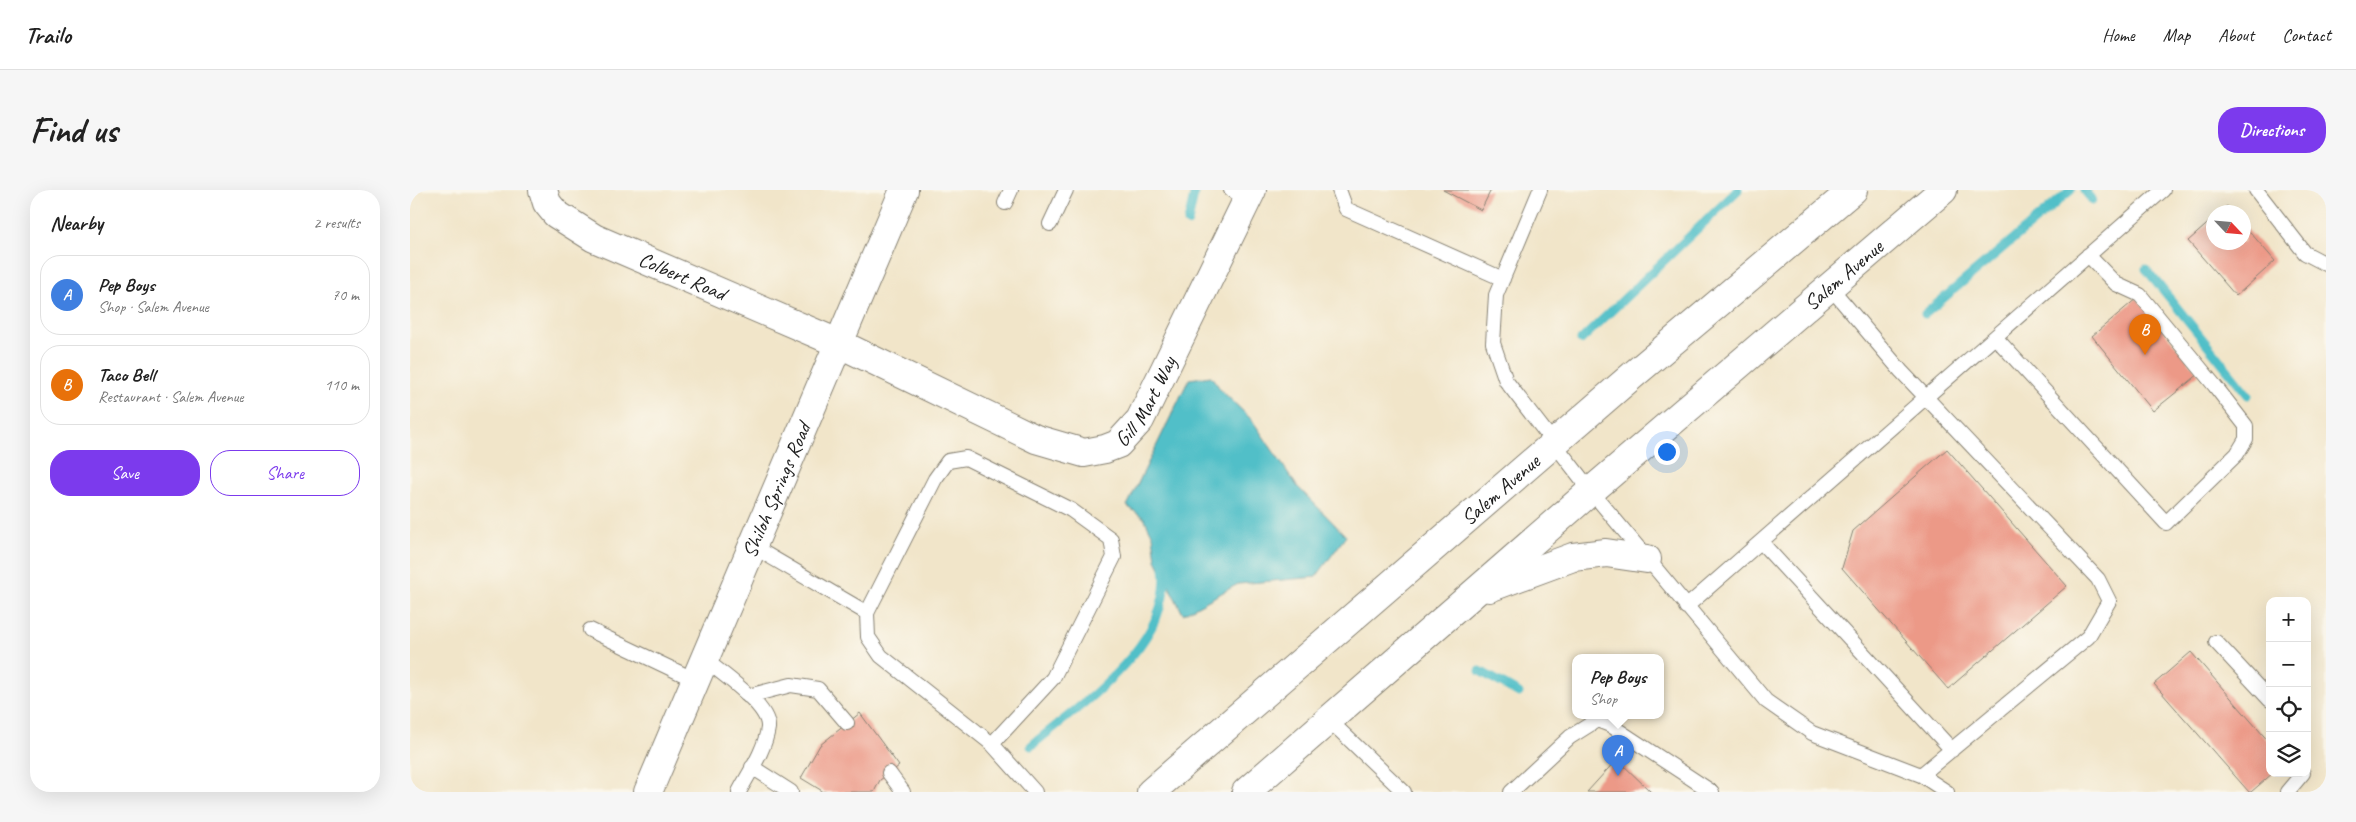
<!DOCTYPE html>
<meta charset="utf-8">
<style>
:root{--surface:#fff;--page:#f6f6f6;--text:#222;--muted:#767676;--line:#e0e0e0;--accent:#7c3aed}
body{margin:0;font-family:Caveat,sans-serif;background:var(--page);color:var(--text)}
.controls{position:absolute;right:15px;bottom:15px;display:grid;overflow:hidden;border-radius:10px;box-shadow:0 5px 20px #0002}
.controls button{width:45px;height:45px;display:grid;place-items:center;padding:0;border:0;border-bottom:1px solid var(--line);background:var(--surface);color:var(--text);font:25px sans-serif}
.compass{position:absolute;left:1796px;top:15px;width:45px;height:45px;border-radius:50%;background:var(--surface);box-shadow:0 5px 20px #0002;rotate:116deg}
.you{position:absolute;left:1256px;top:261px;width:18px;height:18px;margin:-12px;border:4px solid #fff;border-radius:50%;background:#1a73e8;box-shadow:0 0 0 8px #1a73e833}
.badge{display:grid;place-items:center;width:32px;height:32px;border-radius:50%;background:var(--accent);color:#fff;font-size:16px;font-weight:700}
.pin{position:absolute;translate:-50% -41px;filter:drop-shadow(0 1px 2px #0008)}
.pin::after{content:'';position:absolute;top:26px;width:18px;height:15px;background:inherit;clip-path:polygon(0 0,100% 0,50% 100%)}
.popup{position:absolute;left:1162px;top:464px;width:92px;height:65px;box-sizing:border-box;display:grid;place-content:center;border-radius:10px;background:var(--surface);filter:drop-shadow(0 1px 4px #0005);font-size:16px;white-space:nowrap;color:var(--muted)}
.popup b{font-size:19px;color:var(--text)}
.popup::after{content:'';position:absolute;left:50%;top:100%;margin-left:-10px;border:10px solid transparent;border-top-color:var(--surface)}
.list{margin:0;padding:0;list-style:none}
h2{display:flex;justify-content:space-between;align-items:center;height:65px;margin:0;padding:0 20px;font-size:21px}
h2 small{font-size:16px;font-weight:400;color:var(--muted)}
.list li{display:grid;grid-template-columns:32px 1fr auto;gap:15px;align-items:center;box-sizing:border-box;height:80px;margin:0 10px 10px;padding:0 10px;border:1px solid var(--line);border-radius:20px}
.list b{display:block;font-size:19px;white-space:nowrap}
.list p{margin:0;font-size:16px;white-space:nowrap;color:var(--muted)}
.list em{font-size:16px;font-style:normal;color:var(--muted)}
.actions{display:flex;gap:10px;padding:15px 20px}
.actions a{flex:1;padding:11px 0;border:1px solid var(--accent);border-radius:20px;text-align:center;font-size:18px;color:var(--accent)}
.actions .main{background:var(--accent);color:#fff}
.icon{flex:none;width:28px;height:28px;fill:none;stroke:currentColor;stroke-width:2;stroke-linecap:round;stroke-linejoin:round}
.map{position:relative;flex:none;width:1916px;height:602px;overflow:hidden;border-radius:20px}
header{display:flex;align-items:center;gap:30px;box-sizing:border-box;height:70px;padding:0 25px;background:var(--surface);border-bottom:1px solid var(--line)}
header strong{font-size:24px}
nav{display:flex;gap:28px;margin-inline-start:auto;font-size:18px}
.intro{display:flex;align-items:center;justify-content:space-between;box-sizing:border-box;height:120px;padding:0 30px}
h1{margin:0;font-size:35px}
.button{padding:12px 22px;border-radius:20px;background:var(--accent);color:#fff;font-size:18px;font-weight:700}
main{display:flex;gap:30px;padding:0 30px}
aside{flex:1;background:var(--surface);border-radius:20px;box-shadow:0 5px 20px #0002}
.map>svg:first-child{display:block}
</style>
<header>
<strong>Trailo</strong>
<nav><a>Home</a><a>Map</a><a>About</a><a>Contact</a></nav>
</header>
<div class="intro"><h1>Find us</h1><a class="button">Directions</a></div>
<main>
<aside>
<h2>Nearby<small>2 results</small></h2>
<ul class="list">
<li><span class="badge" style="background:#3f7fe0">A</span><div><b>Pep Boys</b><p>Shop · Salem Avenue</p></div><em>70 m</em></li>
<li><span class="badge" style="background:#e8710a">B</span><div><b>Taco Bell</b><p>Restaurant · Salem Avenue</p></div><em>110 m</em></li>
</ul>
<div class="actions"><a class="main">Save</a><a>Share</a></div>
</aside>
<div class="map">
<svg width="1916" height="602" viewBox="0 0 1916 602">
<rect width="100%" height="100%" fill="#fbf7ec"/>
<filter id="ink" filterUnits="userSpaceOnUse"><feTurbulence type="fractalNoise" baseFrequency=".02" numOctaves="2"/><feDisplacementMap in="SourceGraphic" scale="10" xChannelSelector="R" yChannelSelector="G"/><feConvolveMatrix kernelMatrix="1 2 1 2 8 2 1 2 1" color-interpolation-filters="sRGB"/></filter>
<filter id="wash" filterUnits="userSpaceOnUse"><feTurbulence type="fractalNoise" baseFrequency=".0096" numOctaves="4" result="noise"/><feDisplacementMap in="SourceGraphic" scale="20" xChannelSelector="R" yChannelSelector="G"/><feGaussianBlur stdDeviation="1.12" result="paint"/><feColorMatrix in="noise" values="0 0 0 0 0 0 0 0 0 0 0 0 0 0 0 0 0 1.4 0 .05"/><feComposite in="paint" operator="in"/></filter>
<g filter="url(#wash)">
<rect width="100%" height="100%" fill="#f1e5c9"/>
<path fill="#51bfc8" stroke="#366e72" d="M801 186 811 200 842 230 887 296 936 346 906 387 828 394 773 424 746 370 743 346 734 328 717 316 779 189Z"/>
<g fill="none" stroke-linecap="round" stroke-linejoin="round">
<path stroke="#51bfc8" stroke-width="9" d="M1674 0 1682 10
M778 32 784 5
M1736 79 1838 205
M1515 124 1661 0
M1171 150 1328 0
M1070 481 1109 503
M621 556C672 513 764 453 754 378"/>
</g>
<g id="blocks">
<path fill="#ec9987" d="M1033 0H1081L1071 20Z
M1817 16 1823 22H1810Z
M1804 28V52H1834V35L1865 71 1826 106 1778 51Z
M1727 108 1789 184 1743 221 1682 146Z
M1537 259 1657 396 1538 499 1432 378 1443 341Z
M1781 462 1860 553V583H1863L1841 602H1839L1744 494Z
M450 523 489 576 470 590 464 602H414L391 588 410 555Z
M1207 569 1241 602H1177Z"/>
</g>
</g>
<g filter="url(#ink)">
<use href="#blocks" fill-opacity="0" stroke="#868072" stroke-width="1"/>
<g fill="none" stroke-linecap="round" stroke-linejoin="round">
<g stroke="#868072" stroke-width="16">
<path id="service" d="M821 0 838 8
M929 0 936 19 1093 89
M1130 0 1086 105 1083 153 1096 191 1181 301 1356 511 1402 543 1511 585 1537 602
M1846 0 1895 63 1916 74
M595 13 601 0
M640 34 656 0
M1420 97 1491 181 1688 389 1699 411 1678 447 1511 585
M1585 147 1756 333 1827 264 1836 249V236L1805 196 1730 105 1706 94 1678 65
M1351 352 1542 560
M342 356 457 423 458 447 471 466 582 554 625 602
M1276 417 1753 0
M457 423 525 289 538 271 556 268 661 320 701 349 704 367 643 488 582 554
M180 440 285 490
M1806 452 1860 510
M294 469C311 483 360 516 358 538 355 560 339 583 329 602
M338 506 381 495 408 499 437 533
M919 530 994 602
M342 577 381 602
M479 583 493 602
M1101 602 1160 547 1187 530 1200 535 1302 602
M1877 602 1893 583"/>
</g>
<g stroke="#868072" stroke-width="30">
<g id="minor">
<path id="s1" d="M133 0 137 13 146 24 184 48 428 153 626 249 674 263 695 259 708 254 730 230 842 0"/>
</g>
</g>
<g stroke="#868072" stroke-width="30">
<g id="tertiary">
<path id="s2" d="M238 602 494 0"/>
</g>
</g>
<g stroke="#868072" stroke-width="30">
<g id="primary">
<path d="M1079 398 1163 367 1196 363 1237 369"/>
<path id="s3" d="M741 602 1223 185 1443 0"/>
<path id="s4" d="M836 602 1181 301 1533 0"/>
</g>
</g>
<use href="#service" stroke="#fff" stroke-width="14"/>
<use href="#minor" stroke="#fff" stroke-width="28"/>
<use href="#tertiary" stroke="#fff" stroke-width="28"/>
<use href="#primary" stroke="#fff" stroke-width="28"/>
</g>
</g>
<g text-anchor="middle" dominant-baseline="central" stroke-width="4.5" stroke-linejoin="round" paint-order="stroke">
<g font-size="21" fill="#1c1c1c" stroke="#fbf7ec">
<text stroke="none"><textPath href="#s4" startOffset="790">Salem Avenue</textPath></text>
<text stroke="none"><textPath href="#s1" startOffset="169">Colbert Road</textPath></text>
<text stroke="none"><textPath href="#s1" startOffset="695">Gill Mart Way</textPath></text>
<text stroke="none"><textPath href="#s3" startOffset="462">Salem Avenue</textPath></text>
<text stroke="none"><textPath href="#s2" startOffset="328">Shiloh Springs Road</textPath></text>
</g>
</g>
</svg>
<div class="controls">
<button>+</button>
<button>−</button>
<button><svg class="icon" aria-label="locate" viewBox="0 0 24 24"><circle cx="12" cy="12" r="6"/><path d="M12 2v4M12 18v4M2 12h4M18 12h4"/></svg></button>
<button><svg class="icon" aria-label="layers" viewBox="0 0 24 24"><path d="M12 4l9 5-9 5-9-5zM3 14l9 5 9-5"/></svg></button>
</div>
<svg class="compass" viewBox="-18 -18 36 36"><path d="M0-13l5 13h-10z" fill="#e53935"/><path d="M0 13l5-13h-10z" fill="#767676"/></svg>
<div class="you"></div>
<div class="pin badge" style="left:1208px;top:586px;background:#3f7fe0">A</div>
<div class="popup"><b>Pep Boys</b>Shop</div>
<div class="pin badge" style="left:1735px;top:165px;background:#e8710a">B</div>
</div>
</main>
